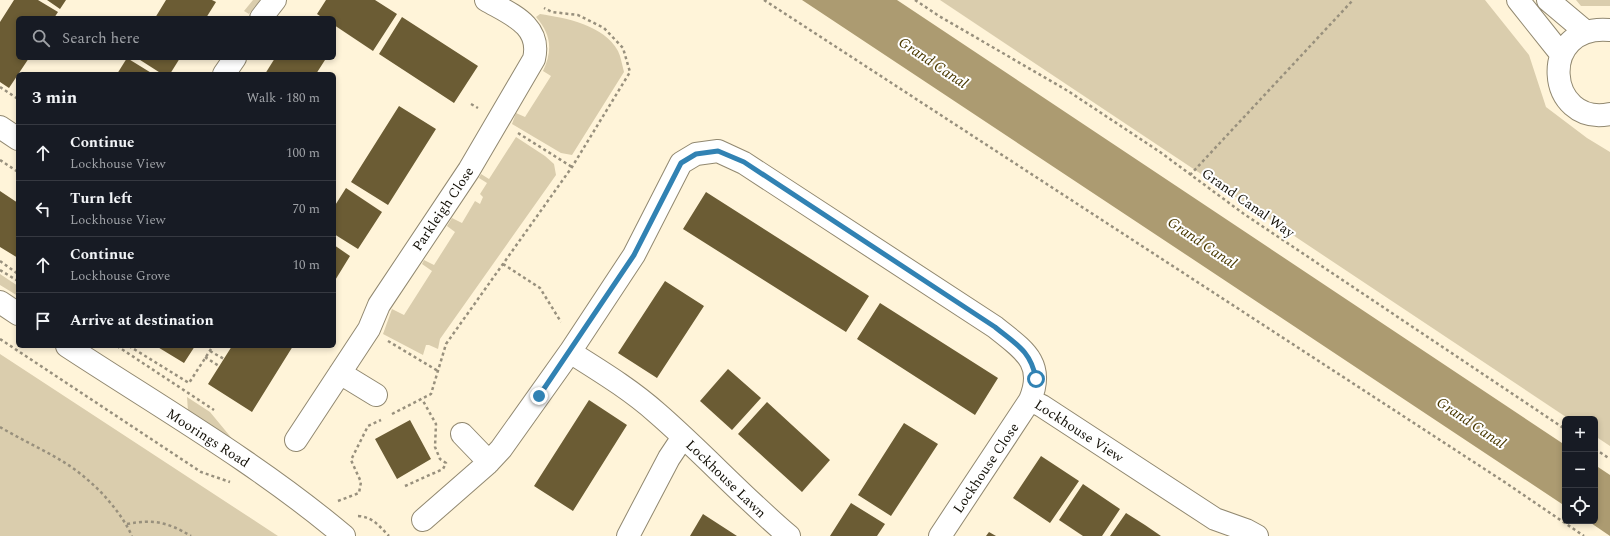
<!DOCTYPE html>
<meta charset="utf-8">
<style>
:root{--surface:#171b24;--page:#20242c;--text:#f1f3f6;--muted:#9ea1a6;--line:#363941}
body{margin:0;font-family:Spectral,serif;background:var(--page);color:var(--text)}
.controls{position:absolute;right:12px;bottom:12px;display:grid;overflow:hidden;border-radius:6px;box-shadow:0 2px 6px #0003}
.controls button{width:36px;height:36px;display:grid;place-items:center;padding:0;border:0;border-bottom:1px solid var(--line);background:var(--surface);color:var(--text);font:20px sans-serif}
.stop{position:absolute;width:12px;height:12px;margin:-9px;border:3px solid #3182b3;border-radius:50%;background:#fff}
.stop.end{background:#3182b3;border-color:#fff;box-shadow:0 1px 4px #0008}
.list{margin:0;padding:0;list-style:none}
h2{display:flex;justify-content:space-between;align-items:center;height:52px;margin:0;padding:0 16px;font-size:17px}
h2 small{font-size:13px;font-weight:400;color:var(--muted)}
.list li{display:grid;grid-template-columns:26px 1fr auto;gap:12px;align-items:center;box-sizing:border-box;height:56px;padding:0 16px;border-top:1px solid var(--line)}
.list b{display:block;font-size:15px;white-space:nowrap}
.list p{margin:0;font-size:13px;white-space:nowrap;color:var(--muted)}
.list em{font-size:13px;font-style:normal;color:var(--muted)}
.icon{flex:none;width:22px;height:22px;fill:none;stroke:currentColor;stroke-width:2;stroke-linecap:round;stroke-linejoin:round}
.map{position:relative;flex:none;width:1610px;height:536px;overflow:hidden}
.search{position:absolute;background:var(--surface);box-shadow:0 2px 6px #0003;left:16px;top:16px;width:320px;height:44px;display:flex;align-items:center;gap:10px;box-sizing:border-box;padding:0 14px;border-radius:6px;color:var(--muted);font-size:15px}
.panel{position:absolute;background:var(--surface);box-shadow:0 2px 6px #0003;left:16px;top:72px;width:320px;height:276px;border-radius:6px}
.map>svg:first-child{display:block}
</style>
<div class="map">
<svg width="1610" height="536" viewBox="0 0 1610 536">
<rect width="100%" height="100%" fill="#fff4d9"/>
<path fill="#dacdad" d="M253 0H260L249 14 244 11Z
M940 0H1485L1529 55 1546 107 1587 138 1610 152V446L1595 436V419H1569Z
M1576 0H1610V6H1581Z
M540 14C566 18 604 25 618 51 621 57 622 65 624 72L572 155 561 153 512 124 516 113 525 117 551 76 543 71C553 50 551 34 536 17Z
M516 137 545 156 554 164 556 175 440 339 438 349 429 345H426L423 355 383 334 392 309 404 315 432 271 422 264 424 260 434 265 455 232 447 226 452 218 462 223 475 201 480 204 483 197 480 194 487 183 479 178 481 174 489 179Z
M0 274 18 286V296L0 285Z
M0 354 278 536H0Z
M187 397 210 412 234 441 188 411Z"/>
<path fill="#ac9b71" d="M802 0H897L1565 445V506Z
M1595 465 1610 475V536L1588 521H1595Z"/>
<path fill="#6b5c34" d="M14 0H38L58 12 54 18H18V58H29L9 88 0 82V22Z
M47 0H66L60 9Z
M166 0H212L216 2 206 18H155Z
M326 0H375L397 14 373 51 334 25V18H323L317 14Z
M402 17 478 66 454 103 379 54Z
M127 58 153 74H117Z
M137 58H180L170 74H162Z
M275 58H321L325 60 316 74H265Z
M399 106 436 129 388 205 351 182Z
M346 188 382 212 358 249 334 234V207Z
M0 191 18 203V258L0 247Z
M706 192 869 296 846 332 683 229Z
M334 245 350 256 334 282Z
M665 281 704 306 657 378 618 353Z
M880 303 998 378 975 415 857 339Z
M156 346H195L184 363Z
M232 346H293L252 412 208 384Z
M728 369 761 398 732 430 700 401Z
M589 400 627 425 573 511 534 486Z
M767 402 830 460 802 492 738 434Z
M410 420 431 459 397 479 375 439Z
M904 423 938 444 891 516 858 495Z
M1041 456 1079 481 1050 523 1013 498Z
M1083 484 1120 509 1102 536H1083L1059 520Z
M851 503 885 524 877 536H830Z
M1126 513 1145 525 1161 536H1110Z
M703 514 737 536H690Z
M989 532 996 536H986Z"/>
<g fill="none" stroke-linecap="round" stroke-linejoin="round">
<g stroke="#918870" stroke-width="24">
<path id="minor" d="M1518 0 1561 54
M1548 0 1586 32
M261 18 275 0
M1610 30C1537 23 1546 127 1610 114
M224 74 235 58
M0 127 18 139
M0 302 18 314
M67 346C160 407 259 464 344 536
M570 352C600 371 630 389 657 413 702 452 743 497 789 536
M340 373 376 395
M1030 400 1042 406 1215 519 1246 530 1257 536
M462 434 489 462
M296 440 369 329 379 305 469 170 534 59C542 25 510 14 486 0
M423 520 487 464 501 449 570 352 634 255 681 163 696 154 718 151 744 163 995 327C1022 349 1046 362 1030 400L940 536
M628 536 669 458 683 437"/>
</g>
<path stroke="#98907d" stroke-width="2.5" stroke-dasharray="3 3" stroke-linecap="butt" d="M764 0 1503 481 1584 536
M915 0 939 16 1068 91 1160 152 1244 214 1565 429
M0 87 18 99
M471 104 478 108
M518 133 572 167
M0 160 18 172
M1190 175 1353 0
M0 261 18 274
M503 264 540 288 561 322
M0 270 18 281
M0 339 201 472 230 482
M388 341 438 371
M117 346 214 410
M129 346 189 383 213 346
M210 351 224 359
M205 357 219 366
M392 414 431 394 446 344 572 167 630 72 623 48 604 28 578 15 552 12 544 8
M0 427C20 439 42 449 62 461 90 478 118 506 132 536
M1595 449 1610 459
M405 486 443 469 446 463 440 459 435 447 436 424 422 399
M338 501 359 493 361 482 351 460 368 426 381 420
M358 516C373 517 379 526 389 536
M127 524C154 519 167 522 191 536"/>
<use href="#minor" stroke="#fff" stroke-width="22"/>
</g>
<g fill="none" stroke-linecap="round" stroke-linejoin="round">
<path stroke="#3182b3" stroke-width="5" d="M539 396 634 255 681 163 696 154 718 151 744 162 995 327C1016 344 1031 351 1036 379"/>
</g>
<g text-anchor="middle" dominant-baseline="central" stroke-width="4" stroke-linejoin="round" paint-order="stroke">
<g font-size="14" fill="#131007" stroke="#fff">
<text transform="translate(1248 203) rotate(35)">Grand Canal Way</text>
<text transform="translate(443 209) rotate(-56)">Parkleigh Close</text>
<text transform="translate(1079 431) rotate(33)">Lockhouse View</text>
<text transform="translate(208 438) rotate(33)">Moorings Road</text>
<text transform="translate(986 468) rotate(-56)">Lockhouse Close</text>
<text transform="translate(726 479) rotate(44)">Lockhouse Lawn</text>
</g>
<g font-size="15" font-style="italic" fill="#4a3900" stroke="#fff">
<text transform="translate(933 63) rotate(34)">Grand Canal</text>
<text transform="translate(1202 243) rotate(34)">Grand Canal</text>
<text transform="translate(1471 423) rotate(34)">Grand Canal</text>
</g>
</g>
</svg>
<div class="controls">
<button>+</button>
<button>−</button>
<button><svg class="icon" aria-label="locate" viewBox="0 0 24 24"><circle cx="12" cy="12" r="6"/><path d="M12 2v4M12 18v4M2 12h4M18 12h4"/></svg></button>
</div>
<div class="stop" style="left:1036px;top:379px"></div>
<div class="stop end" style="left:539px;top:396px"></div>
<div class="search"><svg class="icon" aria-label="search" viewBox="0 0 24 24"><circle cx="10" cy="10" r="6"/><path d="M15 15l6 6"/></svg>Search here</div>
<section class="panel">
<h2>3 min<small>Walk · 180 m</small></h2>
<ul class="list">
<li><svg class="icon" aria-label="ahead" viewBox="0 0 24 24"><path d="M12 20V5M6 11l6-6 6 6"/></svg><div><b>Continue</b><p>Lockhouse View</p></div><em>100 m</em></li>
<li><svg class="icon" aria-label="left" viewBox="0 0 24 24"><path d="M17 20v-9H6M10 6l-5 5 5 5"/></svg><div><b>Turn left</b><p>Lockhouse View</p></div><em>70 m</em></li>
<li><svg class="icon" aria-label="ahead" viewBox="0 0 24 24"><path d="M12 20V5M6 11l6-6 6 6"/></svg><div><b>Continue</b><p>Lockhouse Grove</p></div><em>10 m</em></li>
<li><svg class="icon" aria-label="arrive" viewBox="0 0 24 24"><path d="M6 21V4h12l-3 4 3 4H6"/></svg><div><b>Arrive at destination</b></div></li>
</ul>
</section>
</div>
